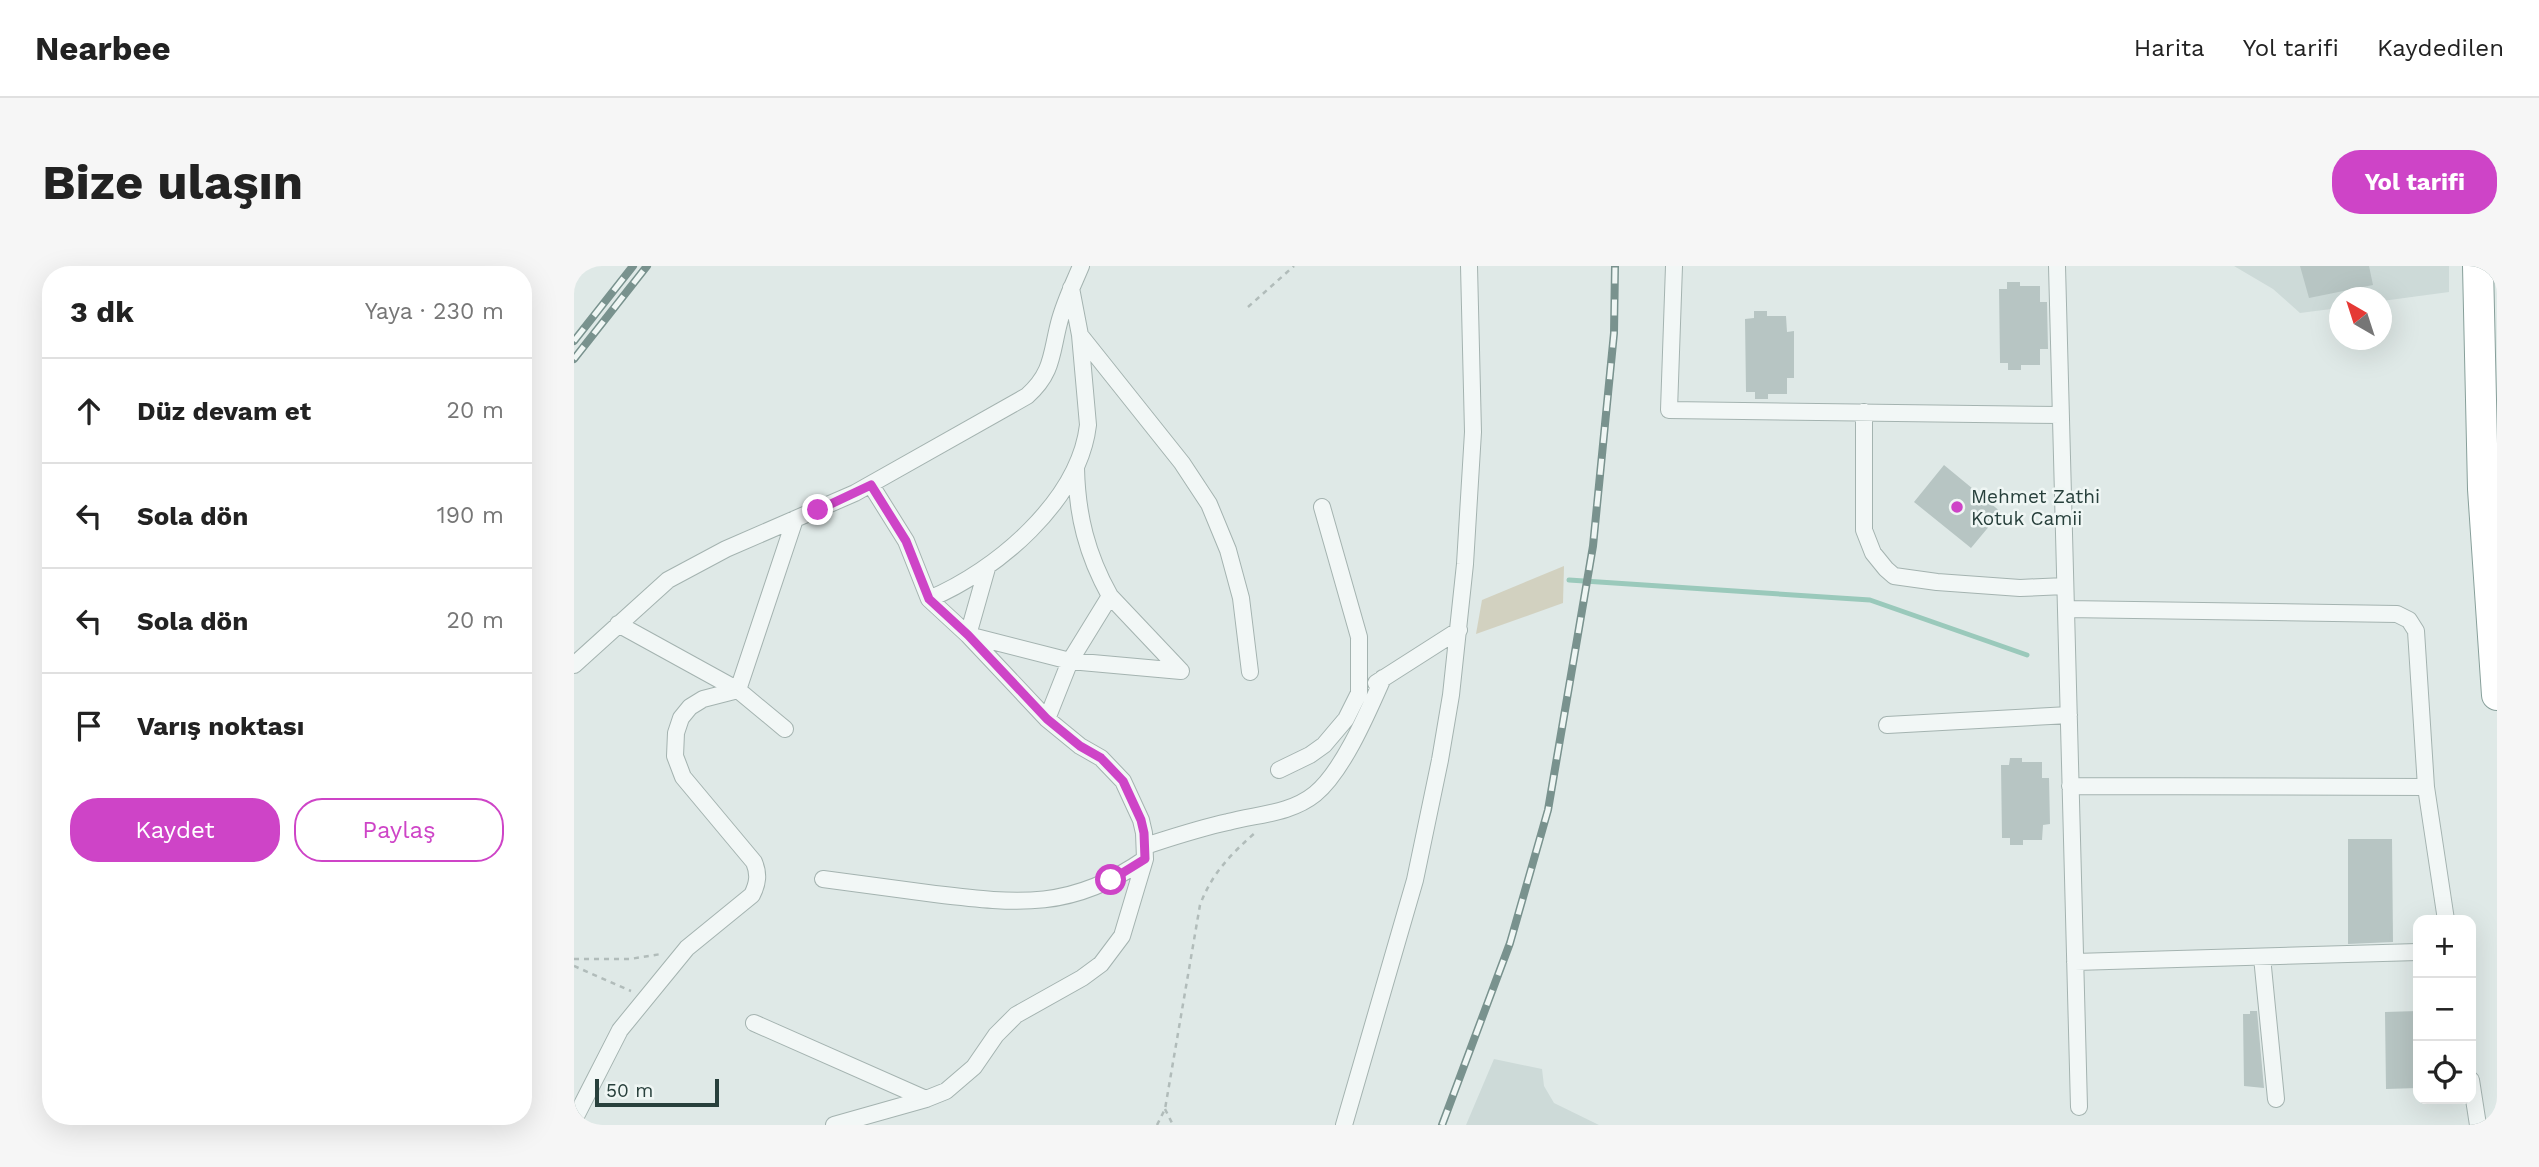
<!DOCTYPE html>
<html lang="tr">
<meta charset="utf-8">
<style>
:root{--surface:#fff;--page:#f6f6f6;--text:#222;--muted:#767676;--line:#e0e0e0;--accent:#ce44c7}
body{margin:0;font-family:"Work Sans",sans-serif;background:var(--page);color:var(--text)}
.controls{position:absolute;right:21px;bottom:21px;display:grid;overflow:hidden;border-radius:14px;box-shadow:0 7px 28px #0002}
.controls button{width:63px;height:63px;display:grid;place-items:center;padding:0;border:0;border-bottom:2px solid var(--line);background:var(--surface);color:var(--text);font:35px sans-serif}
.compass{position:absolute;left:1755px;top:21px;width:63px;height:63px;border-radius:50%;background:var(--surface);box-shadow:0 7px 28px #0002;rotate:321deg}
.scale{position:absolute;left:21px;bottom:18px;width:124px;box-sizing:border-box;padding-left:7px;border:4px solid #28403c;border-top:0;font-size:19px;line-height:24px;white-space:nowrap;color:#28403c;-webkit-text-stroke:5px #eff6f4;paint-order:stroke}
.stop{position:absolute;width:21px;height:21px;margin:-16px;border:5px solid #ce44c7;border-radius:50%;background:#fff}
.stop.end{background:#ce44c7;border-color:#fff;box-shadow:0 2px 7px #0008}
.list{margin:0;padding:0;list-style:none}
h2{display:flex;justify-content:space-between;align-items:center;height:91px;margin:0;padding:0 28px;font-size:30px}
h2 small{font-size:23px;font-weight:400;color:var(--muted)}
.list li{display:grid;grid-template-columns:46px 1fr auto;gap:21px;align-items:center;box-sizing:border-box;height:105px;padding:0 28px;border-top:2px solid var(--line)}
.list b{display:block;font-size:26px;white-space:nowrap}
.list em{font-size:23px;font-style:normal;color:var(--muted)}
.actions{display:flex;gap:14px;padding:21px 28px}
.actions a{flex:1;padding:16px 0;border:2px solid var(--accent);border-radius:28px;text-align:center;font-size:24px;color:var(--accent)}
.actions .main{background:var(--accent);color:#fff}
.icon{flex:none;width:38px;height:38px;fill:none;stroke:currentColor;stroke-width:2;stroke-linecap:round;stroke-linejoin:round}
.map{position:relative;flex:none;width:1923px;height:859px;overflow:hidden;border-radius:28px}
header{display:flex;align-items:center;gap:42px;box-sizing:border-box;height:98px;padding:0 35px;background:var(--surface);border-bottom:2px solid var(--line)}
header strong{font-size:33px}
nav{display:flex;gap:38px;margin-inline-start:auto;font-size:24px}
.intro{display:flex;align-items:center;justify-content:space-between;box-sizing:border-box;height:168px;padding:0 42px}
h1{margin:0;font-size:49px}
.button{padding:18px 32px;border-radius:28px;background:var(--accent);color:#fff;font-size:24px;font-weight:700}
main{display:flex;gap:42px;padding:0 42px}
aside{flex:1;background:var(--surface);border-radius:28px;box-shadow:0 7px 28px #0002}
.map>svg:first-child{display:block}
</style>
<header>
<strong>Nearbee</strong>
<nav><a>Harita</a><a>Yol tarifi</a><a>Kaydedilen</a></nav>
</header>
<div class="intro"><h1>Bize ulaşın</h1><a class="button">Yol tarifi</a></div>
<main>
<aside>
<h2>3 dk<small>Yaya · 230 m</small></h2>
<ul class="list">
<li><svg class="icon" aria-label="ahead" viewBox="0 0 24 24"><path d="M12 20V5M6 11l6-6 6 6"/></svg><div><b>Düz devam et</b></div><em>20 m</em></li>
<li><svg class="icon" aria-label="left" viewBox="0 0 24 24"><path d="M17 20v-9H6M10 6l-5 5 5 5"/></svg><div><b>Sola dön</b></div><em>190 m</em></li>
<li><svg class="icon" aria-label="left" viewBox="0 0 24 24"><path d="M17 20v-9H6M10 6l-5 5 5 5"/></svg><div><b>Sola dön</b></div><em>20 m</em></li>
<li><svg class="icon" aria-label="arrive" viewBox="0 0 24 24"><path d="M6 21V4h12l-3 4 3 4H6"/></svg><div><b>Varış noktası</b></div></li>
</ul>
<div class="actions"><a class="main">Kaydet</a><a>Paylaş</a></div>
</aside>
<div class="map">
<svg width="1923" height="859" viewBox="0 0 1923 859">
<rect width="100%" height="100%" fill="#dfe9e7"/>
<path fill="#cddad8" d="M1660 0H1875V26L1808 35V32H1766L1765 42 1726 47 1699 23Z
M920 793 968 803 970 820 980 837 1025 859H892Z"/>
<path fill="#d2d1c0" d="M990 300 989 337 902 368 908 334Z"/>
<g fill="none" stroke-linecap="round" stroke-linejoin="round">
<path stroke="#9ac9bb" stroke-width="5" d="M995 314 1296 334 1453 389"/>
</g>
<path fill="#b7c5c3" d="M1726 0H1795L1799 19 1735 32Z
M1433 16H1446V20H1466V36H1473L1474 83H1466V99H1447V104H1434V97H1426L1425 23H1433Z
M1180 45H1193V50H1212L1213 66 1220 65V112H1213V128H1194V133H1181V126H1172L1171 53 1180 52Z
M1370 199 1427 246 1397 282 1340 236Z
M1436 492H1448V496H1468V512H1475L1476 558 1469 559 1468 574H1449V579H1436V572H1428L1427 499H1435Z
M1774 573H1818L1819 676 1774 678Z
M1676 745H1683L1690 822 1670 820 1669 748H1676Z
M1844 745V822L1812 823 1811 746Z"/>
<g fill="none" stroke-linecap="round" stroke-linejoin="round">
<g stroke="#a4b3b0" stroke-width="18">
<path id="street" d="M1100 0 1095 144 1487 149
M1483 0 1505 841
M497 22 506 69 608 197 635 238 654 284 667 332 676 406
M1290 146V264L1299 287 1312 303 1320 310 1363 316 1446 322 1491 320
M413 302 394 369 496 395 607 405
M536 330 607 405
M355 333C422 305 505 235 514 159L506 69
M1492 343 1823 348 1835 354 1842 365 1852 521
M44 358 164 424 211 463
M0 399 94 314 152 283 281 227 453 130C479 107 477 88 485 57 490 37 499 19 507 0
M802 417 885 364
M164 424 221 253
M473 453 496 395 536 330C513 289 503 249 502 202
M1313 459 1495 449
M705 504 736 489 750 479 772 453 785 427V371L748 241
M1496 520 1852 521 1872 654
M571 580C599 571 626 562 654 556 684 548 716 548 741 528 769 505 794 446 809 412
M249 613C287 618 324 623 361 628 445 638 498 644 571 593
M1688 691 1702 833
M1501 696 1844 686
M180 757 352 833
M1897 814 1904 859
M0 854 46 764 113 682 178 629C184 617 185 608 180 596L109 511 101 490 102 467 107 452 116 441 129 433 164 424
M260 859 352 833 372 825 400 801 422 769 442 749 508 712 527 698 548 670 571 593 570 567 567 554 549 515 527 492 506 480 473 453 394 369 355 333 332 275 297 219
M770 859 841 614 866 494 877 429 891 298 899 166 895 0"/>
</g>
<g stroke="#879f9a" stroke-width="32">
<path id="highway" d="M1904 0 1909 223 1923 429"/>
</g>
<path stroke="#b1bcba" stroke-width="2.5" stroke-dasharray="5 5" stroke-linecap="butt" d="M674 41 720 0
M0 693H56L87 688
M0 700 57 725
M591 843 599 859
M583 859 591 843 626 639C638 607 657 588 682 566"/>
<use href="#street" stroke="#f2f7f6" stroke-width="16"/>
<use href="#highway" stroke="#fff" stroke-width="30"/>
<g stroke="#79928e" stroke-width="8">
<path id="rail" d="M0 75 59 0
M0 93 73 0
M868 859 936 677 974 544 1019 280 1040 67 1041 0"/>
</g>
<use href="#rail" stroke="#eff6f4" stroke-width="5" stroke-dasharray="16" stroke-linecap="butt"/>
</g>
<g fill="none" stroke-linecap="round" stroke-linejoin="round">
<path stroke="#ce44c7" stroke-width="9" d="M244 244 297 219 332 275 355 333 394 369 473 453 506 480 527 492 549 515 567 554 570 567 571 593 537 614"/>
</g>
<circle fill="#ce44c7" stroke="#eff6f4" stroke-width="2.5" cx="1383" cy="241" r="7"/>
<g text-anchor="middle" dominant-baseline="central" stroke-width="5" stroke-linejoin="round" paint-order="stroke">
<g font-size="19" fill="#28403c" stroke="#eff6f4" text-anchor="start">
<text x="1397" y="230">Mehmet Zathi<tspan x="1397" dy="22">Kotuk Camii</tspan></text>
</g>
</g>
</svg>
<div class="controls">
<button>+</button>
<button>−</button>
<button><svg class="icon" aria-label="locate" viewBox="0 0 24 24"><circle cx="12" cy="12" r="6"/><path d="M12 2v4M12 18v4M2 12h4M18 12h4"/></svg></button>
</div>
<svg class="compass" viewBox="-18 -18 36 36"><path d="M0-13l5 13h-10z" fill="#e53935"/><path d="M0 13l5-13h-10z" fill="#767676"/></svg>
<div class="scale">50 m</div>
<div class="stop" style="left:537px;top:614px"></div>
<div class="stop end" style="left:244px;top:244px"></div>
</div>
</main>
